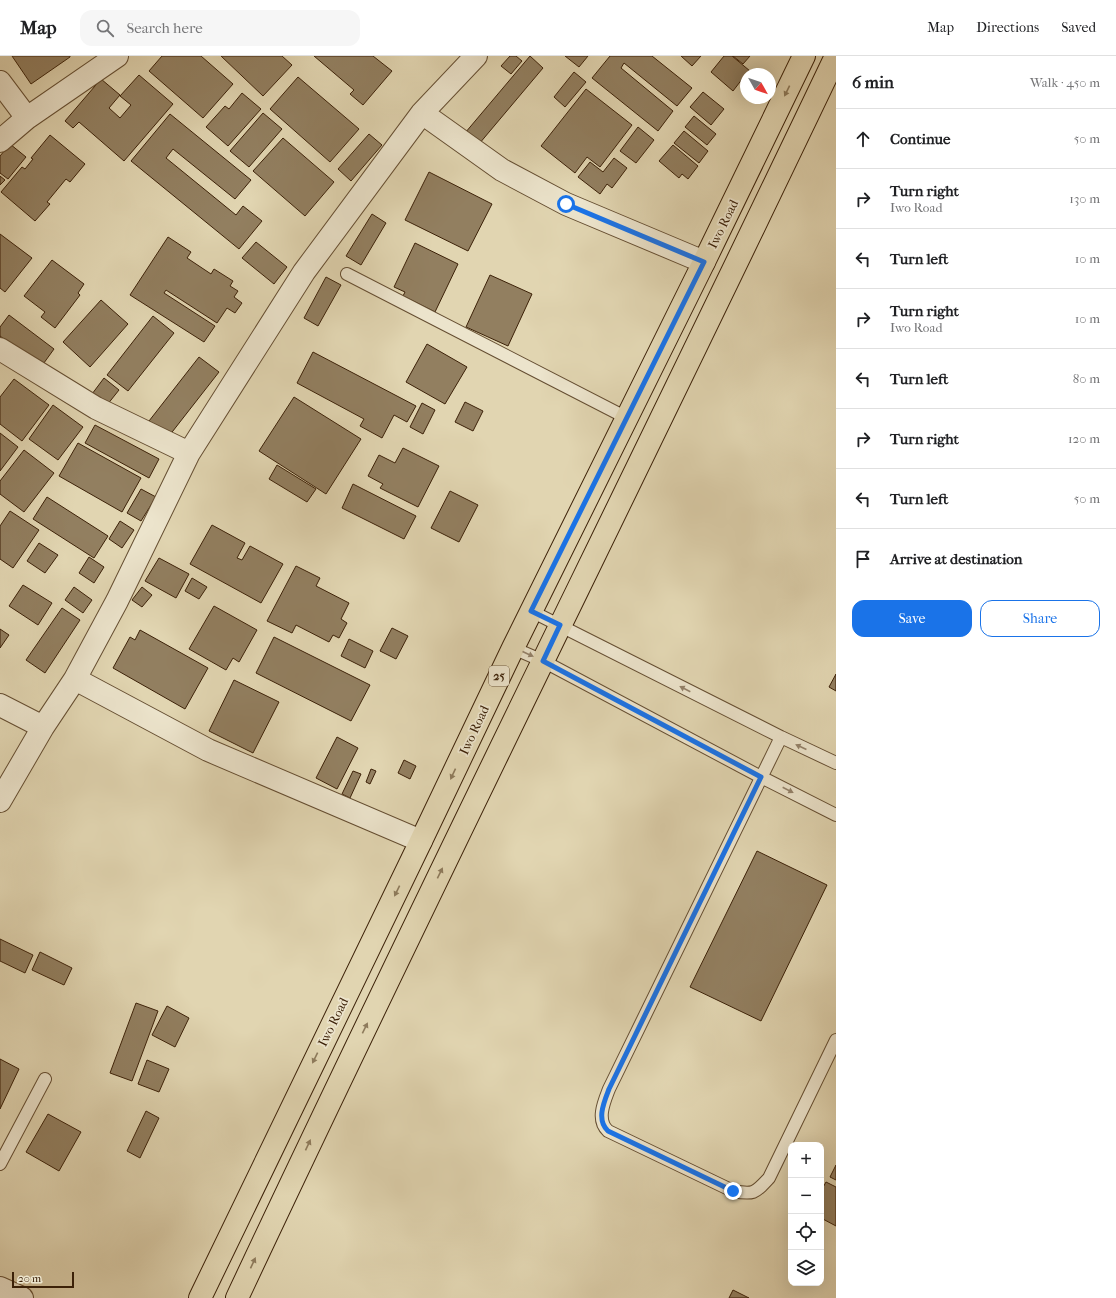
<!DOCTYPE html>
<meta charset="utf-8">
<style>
:root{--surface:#fff;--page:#f6f6f6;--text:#202124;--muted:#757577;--line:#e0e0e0;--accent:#1a73e8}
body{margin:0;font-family:"IM FELL French Canon",serif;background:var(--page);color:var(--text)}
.controls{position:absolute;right:12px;bottom:12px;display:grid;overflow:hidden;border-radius:8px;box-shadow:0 4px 16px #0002}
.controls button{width:36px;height:36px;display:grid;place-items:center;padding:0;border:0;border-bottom:1px solid var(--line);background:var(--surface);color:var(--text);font:20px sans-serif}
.compass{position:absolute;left:740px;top:12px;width:36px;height:36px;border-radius:50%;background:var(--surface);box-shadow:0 4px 16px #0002;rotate:130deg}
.scale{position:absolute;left:12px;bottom:10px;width:62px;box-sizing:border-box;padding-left:4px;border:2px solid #3c2108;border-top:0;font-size:11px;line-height:14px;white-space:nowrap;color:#3c2108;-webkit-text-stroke:3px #ece4cc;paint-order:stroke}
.stop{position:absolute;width:12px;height:12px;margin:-9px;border:3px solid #1a73e8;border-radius:50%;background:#fff}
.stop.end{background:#1a73e8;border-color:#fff;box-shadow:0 1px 4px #0008}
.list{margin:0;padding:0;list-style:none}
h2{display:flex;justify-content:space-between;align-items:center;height:52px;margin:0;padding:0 16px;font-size:17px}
h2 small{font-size:13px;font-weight:400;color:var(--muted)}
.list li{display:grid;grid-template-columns:26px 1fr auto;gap:12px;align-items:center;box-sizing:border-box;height:60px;padding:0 16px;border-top:1px solid var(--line)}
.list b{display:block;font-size:15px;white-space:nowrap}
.list p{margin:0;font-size:13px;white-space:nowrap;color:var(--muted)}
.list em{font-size:13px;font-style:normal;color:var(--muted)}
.actions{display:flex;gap:8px;padding:12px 16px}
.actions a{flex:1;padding:9px 0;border:1px solid var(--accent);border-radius:12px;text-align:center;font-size:14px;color:var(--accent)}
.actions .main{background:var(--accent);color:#fff}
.icon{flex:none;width:22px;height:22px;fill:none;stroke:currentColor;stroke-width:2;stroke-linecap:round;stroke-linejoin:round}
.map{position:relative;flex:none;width:836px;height:1242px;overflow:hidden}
header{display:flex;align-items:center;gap:24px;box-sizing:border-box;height:56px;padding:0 20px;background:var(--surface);border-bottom:1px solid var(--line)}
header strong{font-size:19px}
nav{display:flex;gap:22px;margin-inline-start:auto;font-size:14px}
.search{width:280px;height:36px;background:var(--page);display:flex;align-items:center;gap:10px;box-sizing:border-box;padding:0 14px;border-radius:12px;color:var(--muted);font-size:15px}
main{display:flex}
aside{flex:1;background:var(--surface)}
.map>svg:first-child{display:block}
</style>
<header>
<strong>Map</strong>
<div class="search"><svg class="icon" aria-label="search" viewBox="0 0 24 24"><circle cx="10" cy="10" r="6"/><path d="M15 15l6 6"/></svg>Search here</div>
<nav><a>Map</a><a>Directions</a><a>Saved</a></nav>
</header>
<main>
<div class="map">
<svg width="836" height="1242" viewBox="0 0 836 1242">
<rect width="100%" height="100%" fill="#e1d5b1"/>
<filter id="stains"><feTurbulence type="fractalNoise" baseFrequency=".005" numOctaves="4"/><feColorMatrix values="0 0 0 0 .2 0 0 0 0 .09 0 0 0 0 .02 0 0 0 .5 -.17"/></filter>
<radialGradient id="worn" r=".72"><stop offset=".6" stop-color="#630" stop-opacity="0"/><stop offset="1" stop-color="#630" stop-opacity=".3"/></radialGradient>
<path fill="#927f60" stroke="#3c2108" d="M12 0H70V1L31 28Z
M162 0H201L233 28 203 62 149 15Z
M221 0H282L292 9 263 40Z
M314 0H373L392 15 363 49 350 38 354 34Z
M510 0H516L522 5 511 18 501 10Z
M530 0 543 12 479 88 465 77Z
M565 0H588L579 11Z
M610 0H652L692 32 677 50 624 7 621 12 673 55 658 75 592 22Z
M681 0H701L692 10Z
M724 0H732L750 15 746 18 733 35 711 16Z
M733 0H750L743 8Z
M574 16 586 26 565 51 554 41Z
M139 19 173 48 124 105 79 66 73 72 65 65 101 23 120 39 109 52 120 62 131 49 120 40Z
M298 21 359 73 330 106 270 53Z
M586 33 632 69 600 111 587 101 575 117 541 90Z
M703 36 724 53 711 69 690 51Z
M242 37 261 53 228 90 206 71 225 50 229 53Z
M263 57 282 73 249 111 230 95Z
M170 58 251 124 235 143 173 93 166 102 236 159 243 150 262 165 239 193 131 105Z
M694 60 716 78 707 89 685 71Z
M638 71 654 84 636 107 620 95Z
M684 75 708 95 699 107 674 87Z
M369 78 382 89 351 125 338 113Z
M50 79 85 108 70 126 66 123 47 146 50 148 35 165 1 136 22 111 25 113 33 103 31 102Z
M283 82 334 126 305 160 253 115Z
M10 88 26 101 8 123 0 117V100Z
M673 89 698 110 688 123 682 118 679 122 659 105Z
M614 102 627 112 612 132 607 128 600 138 578 121 590 106 603 116Z
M429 116 492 148 468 195 405 164Z
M0 120 5 124 0 129Z
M372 158 386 167 361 209 346 200Z
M0 178 32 202 5 236 0 232Z
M168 181 191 196 187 202 211 218 214 213 233 225 230 230 238 235 234 241 242 247 235 257 227 252 217 267 166 234 164 237 215 270 204 286 130 239Z
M256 186 287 211 274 228 242 202Z
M415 187 458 208 435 256 403 240 405 236 394 231Z
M52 204 84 228 78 237 80 239 55 272 41 261 45 256 24 240Z
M490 219 532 238 508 290 466 271Z
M326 221 341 229 318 270 304 262Z
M101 244 128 268 90 311 63 286Z
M9 259 54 293 41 311 0 280V271Z
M153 260 174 277 128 335 107 319Z
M427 288 467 311 445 348 406 326Z
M313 296 416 350 407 366 394 359 382 382 360 370 364 363 297 327Z
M199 301 219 316 169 380 149 365Z
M104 322 119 334 107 349 92 338Z
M14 323 49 349 22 385 0 368V341Z
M294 341 361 383 326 438 259 395Z
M465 346 483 355 473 375 455 366Z
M422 347 435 354 423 378 410 371Z
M53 349 83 371 58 404 29 383Z
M95 369 159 403 149 422 85 387Z
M0 377 18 391 0 415Z
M78 387 141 422 122 456 59 420Z
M403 392 439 410 418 451 380 432 383 428 368 420 379 399 395 407Z
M24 394 54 417 24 456 0 438V425Z
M277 409 316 433 307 446 269 423Z
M353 428 416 460 404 483 342 452Z
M141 433 156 441 141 465 127 457Z
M450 435 478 449 459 486 431 472Z
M47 441 108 480 94 502 33 463Z
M10 455 39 474 13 512 0 503V470Z
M120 465 134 474 122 492 109 483Z
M212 469 245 487 237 502 242 504 250 490 283 508 261 547 190 508Z
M39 487 58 499 45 517 27 505Z
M89 501 104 511 94 527 79 517Z
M159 502 189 518 176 542 145 525Z
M296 510 320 522 316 530 349 547 341 563 347 567 339 582 333 579 329 586 296 569 292 577 267 565Z
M192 522 207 531 199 543 185 535Z
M23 529 52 547 38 569 9 550Z
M74 531 92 544 83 557 65 544Z
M142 531 152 539 142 551 132 544Z
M214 550 257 574 239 606 233 602 226 614 189 593Z
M62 552 80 564 45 617 26 604Z
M392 572 408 580 396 603 380 595Z
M0 573 9 579 0 592Z
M140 574 208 612 185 653 113 612 130 581 135 584Z
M274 581 370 629 351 665 256 617Z
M349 583 373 595 365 612 341 600Z
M836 618V635L829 631Z
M234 624 279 646 253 697 209 675Z
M337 681 358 692 337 733 316 722Z
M404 704 416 710 410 723 398 717Z
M371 713 376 715 370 728 366 726Z
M353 715 361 718 350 742 342 738Z
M757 795 827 829 761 965 690 931Z
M0 883 33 899 25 917 0 905Z
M40 896 72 912 64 929 32 914Z
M136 947 158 955 132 1025 110 1017Z
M167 950 189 962 175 991 152 979Z
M0 1003 19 1013 0 1053Z
M147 1004 169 1013 159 1036 138 1028Z
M146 1055 159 1062 140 1102 127 1095Z
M48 1058 81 1076 59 1115 26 1096Z
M836 1109V1124L830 1121Z
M826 1126 836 1131V1170L821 1162V1135Z
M733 1234 749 1242H729Z"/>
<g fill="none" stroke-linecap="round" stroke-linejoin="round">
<g stroke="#654e32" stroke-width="14">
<path id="service" d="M347 218 627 362
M531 555 781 681 836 707
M513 592 543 605 761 721 836 759
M781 681 609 1033C604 1046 596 1064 608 1075L733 1135C754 1139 755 1137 769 1122L836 984
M0 1108 45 1023"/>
</g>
<g stroke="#654e32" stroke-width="24">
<path id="minor" d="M0 26 27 62
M422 57 502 114 566 148 704 206
M0 85 27 62 117 0
M0 293 96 352 189 397
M75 623 208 694 421 785
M0 649 43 671
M0 745 43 671 75 623 117 545 189 397 304 216 422 57 476 0
M0 1232 22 1242"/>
</g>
<g stroke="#3c2108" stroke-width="24">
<path id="primary" d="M200 1242 421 785 513 592 704 206 804 0
M237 1242C432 826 638 415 836 0"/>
</g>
<use href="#service" stroke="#ece4cc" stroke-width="12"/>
<use href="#minor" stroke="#ece4cc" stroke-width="22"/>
<use href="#primary" stroke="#e1d5b1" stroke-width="22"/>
</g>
<defs><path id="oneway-solid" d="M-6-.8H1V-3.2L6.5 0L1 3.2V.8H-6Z"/></defs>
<g fill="#8e7b5c">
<use href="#oneway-solid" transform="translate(787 35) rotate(116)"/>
<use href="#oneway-solid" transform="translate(453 718) rotate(115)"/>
<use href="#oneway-solid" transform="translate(440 817) rotate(-64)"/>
<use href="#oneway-solid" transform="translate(397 835) rotate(116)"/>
<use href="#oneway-solid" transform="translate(365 972) rotate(-64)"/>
<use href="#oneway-solid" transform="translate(315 1002) rotate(116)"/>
<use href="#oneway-solid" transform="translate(308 1089) rotate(-65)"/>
<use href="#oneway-solid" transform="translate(253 1207) rotate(-65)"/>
</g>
<g fill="#94826a">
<use href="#oneway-solid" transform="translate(528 598) rotate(24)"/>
<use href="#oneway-solid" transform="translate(685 633) rotate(-153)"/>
<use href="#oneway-solid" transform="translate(801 691) rotate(-155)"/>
<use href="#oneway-solid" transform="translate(788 734) rotate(27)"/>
</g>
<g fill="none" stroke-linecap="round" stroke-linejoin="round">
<path stroke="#1a73e8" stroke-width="5" d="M566 148 704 206 531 555 560 569 543 605 761 721 609 1033C604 1046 596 1064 608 1075L733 1135"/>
</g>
<g text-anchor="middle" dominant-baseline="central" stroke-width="3.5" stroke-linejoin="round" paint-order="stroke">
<rect fill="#ece4cc" stroke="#715c43" stroke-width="1" x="489" y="610" width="20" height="20" rx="3"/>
<g font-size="12" font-weight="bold" fill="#3c2108">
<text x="499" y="620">25</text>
</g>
<g font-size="13" fill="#3c2108" stroke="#ece4cc">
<text transform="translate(723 168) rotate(-64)">Iwo Road</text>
<text transform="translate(474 674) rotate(-65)">Iwo Road</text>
<text transform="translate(333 966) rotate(-64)">Iwo Road</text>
</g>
</g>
<rect width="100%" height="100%" filter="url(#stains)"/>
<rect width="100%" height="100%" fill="url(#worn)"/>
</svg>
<div class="controls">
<button>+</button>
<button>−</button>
<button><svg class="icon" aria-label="locate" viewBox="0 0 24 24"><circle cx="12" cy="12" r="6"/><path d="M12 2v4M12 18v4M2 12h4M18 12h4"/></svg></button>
<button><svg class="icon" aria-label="layers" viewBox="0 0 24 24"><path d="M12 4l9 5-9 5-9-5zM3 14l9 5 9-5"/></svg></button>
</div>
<svg class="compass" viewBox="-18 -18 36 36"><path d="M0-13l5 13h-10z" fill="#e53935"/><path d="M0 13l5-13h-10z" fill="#757577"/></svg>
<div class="scale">20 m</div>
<div class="stop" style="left:566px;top:148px"></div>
<div class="stop end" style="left:733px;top:1135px"></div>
</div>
<aside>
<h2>6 min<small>Walk · 450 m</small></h2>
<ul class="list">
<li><svg class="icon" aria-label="ahead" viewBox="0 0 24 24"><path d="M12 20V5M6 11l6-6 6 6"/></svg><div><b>Continue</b></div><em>50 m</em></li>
<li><svg class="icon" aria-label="right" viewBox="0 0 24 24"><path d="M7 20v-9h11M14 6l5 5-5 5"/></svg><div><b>Turn right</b><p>Iwo Road</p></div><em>130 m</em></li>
<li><svg class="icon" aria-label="left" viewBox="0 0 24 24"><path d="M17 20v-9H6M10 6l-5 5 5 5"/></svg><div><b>Turn left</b></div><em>10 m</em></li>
<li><svg class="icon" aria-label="right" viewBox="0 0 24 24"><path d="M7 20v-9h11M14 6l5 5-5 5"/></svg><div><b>Turn right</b><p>Iwo Road</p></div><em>10 m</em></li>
<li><svg class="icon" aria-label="left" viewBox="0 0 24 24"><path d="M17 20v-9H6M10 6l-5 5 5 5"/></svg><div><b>Turn left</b></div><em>80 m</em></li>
<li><svg class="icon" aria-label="right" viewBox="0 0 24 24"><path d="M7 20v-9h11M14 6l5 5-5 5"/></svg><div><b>Turn right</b></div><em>120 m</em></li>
<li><svg class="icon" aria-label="left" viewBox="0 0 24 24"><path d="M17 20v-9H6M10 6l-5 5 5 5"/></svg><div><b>Turn left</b></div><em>50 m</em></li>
<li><svg class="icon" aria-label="arrive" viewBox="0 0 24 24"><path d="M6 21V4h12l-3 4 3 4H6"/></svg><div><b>Arrive at destination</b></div></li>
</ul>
<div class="actions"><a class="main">Save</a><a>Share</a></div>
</aside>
</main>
